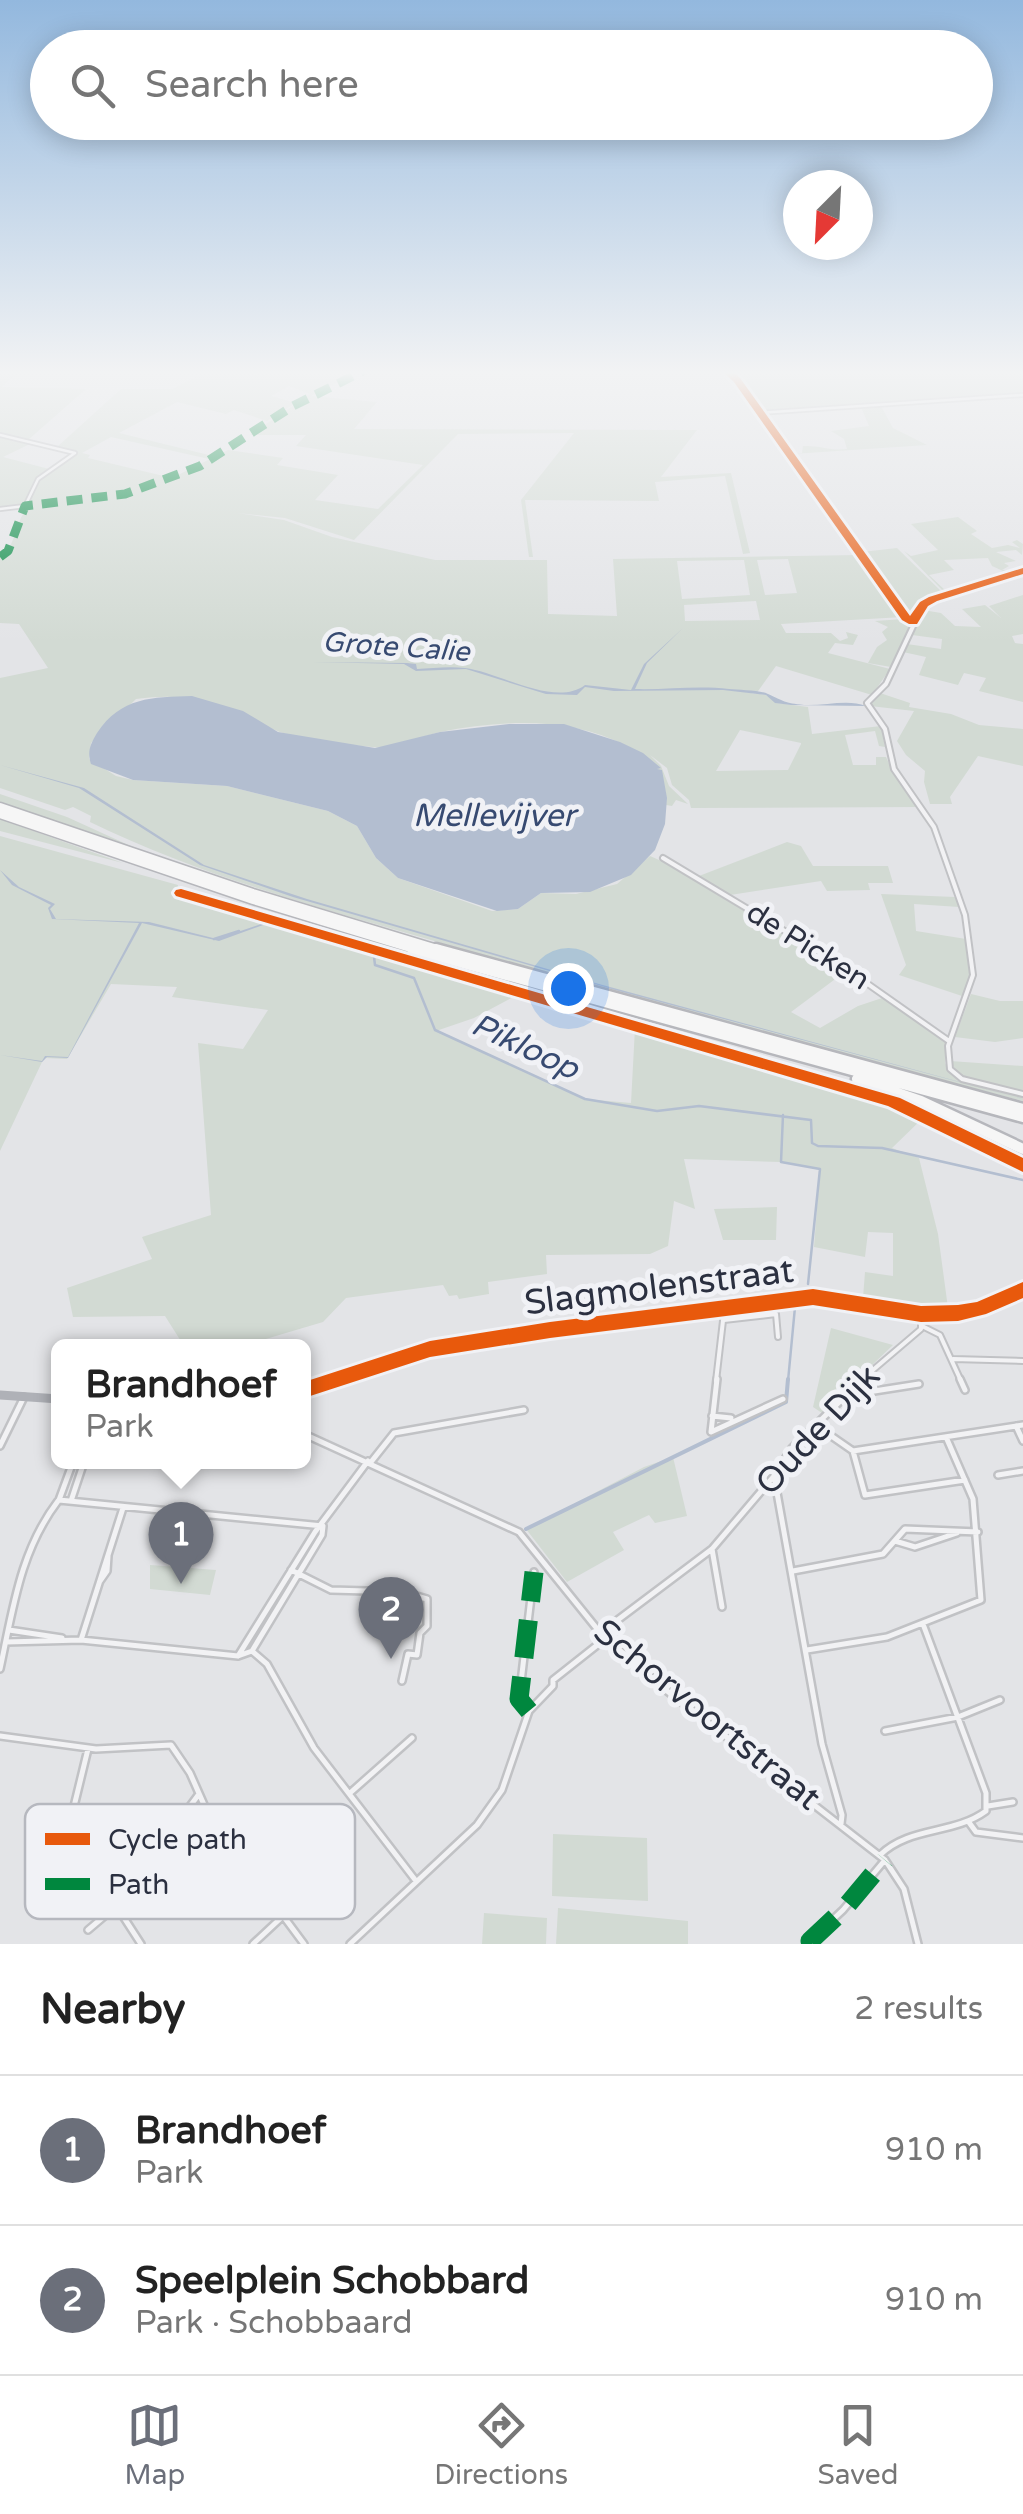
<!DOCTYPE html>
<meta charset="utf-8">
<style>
:root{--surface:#fff;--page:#f6f6f6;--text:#222;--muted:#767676;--line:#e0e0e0;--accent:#6b6f7a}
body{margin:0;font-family:"Varela Round",sans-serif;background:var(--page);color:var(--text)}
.compass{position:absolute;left:783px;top:170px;width:90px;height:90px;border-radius:50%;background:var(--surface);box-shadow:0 5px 25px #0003;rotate:204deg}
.you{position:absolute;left:568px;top:988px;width:35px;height:35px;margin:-25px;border:8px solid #fff;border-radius:50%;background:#1a73e8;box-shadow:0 0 0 15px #1a73e833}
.badge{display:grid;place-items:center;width:65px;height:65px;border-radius:50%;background:var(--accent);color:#fff;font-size:32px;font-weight:700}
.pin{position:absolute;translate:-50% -82px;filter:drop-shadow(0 2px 5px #0008)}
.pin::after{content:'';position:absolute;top:52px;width:35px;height:30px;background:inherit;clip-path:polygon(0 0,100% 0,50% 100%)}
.popup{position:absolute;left:51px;top:1339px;width:260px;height:130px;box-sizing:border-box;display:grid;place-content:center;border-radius:15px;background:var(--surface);filter:drop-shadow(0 2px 8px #0005);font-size:32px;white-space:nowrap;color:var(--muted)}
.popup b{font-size:38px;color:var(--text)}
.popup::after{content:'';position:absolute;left:50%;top:100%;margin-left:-20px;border:20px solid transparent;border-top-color:var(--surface)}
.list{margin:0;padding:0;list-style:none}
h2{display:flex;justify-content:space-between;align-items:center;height:130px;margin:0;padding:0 40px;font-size:42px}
h2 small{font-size:32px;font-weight:400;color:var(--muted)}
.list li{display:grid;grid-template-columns:65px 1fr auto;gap:30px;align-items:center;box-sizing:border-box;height:150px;padding:0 40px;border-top:2px solid var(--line)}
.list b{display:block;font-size:38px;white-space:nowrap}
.list p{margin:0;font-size:32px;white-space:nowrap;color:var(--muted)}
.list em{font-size:32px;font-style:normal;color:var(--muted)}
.icon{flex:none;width:55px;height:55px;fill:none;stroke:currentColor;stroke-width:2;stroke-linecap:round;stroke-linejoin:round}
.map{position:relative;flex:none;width:1023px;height:1944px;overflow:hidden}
.search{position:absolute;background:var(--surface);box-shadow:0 5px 25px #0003;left:30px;right:30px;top:30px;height:110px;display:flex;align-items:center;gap:25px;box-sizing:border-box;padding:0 35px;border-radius:55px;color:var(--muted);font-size:38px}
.sheet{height:430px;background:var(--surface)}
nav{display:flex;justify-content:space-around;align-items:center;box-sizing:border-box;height:140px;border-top:2px solid var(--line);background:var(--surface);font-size:28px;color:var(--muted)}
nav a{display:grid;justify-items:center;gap:5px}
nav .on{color:var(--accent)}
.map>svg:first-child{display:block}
</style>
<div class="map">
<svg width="1023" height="1944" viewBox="0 0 1023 1944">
<rect width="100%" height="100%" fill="#e3e4e7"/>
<path fill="#d2dad3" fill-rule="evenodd" d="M0 371H20L2 387 86 389 28 440 32 443 3 457 49 469 78 453 57 447 121 389H173L206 371H360L311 396 377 402 354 429 697 430 661 477 731 473 750 553 743 554 725 476 655 482 659 501 525 500 533 557H529L521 500 574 433 458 434 354 540 285 518 237 513 284 520 332 537 435 560H547L548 614 617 616 613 559 858 555 903 617 781 624 786 633H831L840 641 848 638 846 632 858 635 853 645 835 643 828 653 890 669 872 695 776 666 756 694 730 689 766 695 777 703 808 707 812 734 881 726 885 747 879 746 875 731 845 735 853 765H876V757H886L894 774 920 807 691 808 689 800 672 785 667 768 650 755 661 766 669 786 688 804 676 800 672 806 666 805C669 779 648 756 627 746 568 716 503 720 440 732 418 737 394 750 372 747 349 745 295 739 275 730 217 708 202 690 136 699L91 743 89 759 116 776 133 780 227 786 328 811 357 826 376 858 398 878 492 911 518 909 541 893 576 894 617 884 650 856 682 870 846 971 791 1012 820 1028 858 1006 885 997 946 1041 945 1063 954 1077 1023 1096V1101C834 1053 644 1002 455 947 332 911 205 878 90 822L91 816 73 807 65 810 0 788V678L48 668 19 624 0 623V558C18 545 14 519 30 506L27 503 35 483 23 504 0 509ZM289 386 310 394 250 435H306L296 446 423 465 378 509 315 500 338 475 277 465 283 458 228 450 172 478 88 458 90 455 82 453 111 437 209 459 213 456 119 433 177 402 226 414 234 410 267 421 296 403 271 396ZM788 559 797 593 765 595 757 560ZM744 560 750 595 682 599 677 561ZM756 601 760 620 685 621 684 605ZM740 730 801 743V744L788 770 716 771Z
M729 371H1023V394L762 412 742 383Z
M881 406 893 428 927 445 792 454 802 453 803 446C819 445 830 451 847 449L844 439 831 431 869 426 861 407Z
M958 517 977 531 971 534 992 548 1008 545 1020 548 1012 542 1017 540 1023 544 1022 555 1016 550 996 552 1016 561 1004 563 1009 566 1002 570 1016 571 1001 576 997 574 1003 571 992 566 988 558 944 560 954 570 929 575 947 592H952L945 593 904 551 911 556 938 550 911 524Z
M854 545 862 552 897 548 944 594 922 603 913 617H906Z
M1023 595V634L1012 636 1015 643 1023 644V702L979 691 986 678 964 673 958 685 919 675 926 657 903 652 907 644 941 649 942 639 912 635 923 610 941 613 955 626 981 627 962 609 985 605 1001 618 989 606Z
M904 619 909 626 891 667 868 663 877 647 887 640 882 632 888 627 875 621Z
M880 693 910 703 909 707 951 714 979 725 1023 729V766L978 756 950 797 952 804H930L924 782 925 771 906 755 897 741 914 711 870 706Z
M0 794 67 817 146 853 0 803Z
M0 819 123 863 0 831Z
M0 836 178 885 177 894 517 995 474 1018 436 1031 585 1099 631 1103 635 1028 883 1101 924 1117 892 1148 919 1158 938 1234 948 1308H921L863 1298 865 1272 893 1276V1233L868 1232 865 1257 814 1247 820 1169 781 1162 684 1159 695 1209 674 1201 668 1246 650 1254 546 1255 547 1274 488 1282 489 1294 459 1299 457 1295 449 1296 443 1285 346 1298 323 1322 242 1346H184L165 1316 73 1317 67 1288 152 1259 142 1237 211 1215 198 1043 243 1049 268 1010 172 997 177 987 111 984 67 1059 45 1058 42 1062 0 1151Z
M787 842 801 846 813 866H888L893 883H868L870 890 827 891 821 881 730 895 699 876Z
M881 894 955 897 959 907 914 904 916 931 966 939 971 972 962 996 899 975 906 965Z
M971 994 1000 1001H1023V1038L995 1042 955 1037Z
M950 1061 1023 1066V1093L960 1077Z
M777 1207 776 1240H723L714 1209Z
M831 1328 893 1345 822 1413 813 1407Z
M673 1457 687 1516 655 1523 649 1515 613 1532 624 1550 567 1582 526 1529 644 1467Z
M150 1565 216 1570 210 1595 150 1589Z
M553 1834 647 1838 648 1901 552 1896Z
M558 1908 688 1921V1944H556Z
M484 1913 547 1918 546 1944H482Z"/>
<path fill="#b3bed0" d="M683 628 647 663 635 689C666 690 698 685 729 689 739 690 760 690 768 694 784 701 784 703 804 705 825 706 848 699 866 706L791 705 775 703 766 695 723 690 614 691 585 687 577 695 546 694 466 669 416 671 404 664 313 662 407 663 416 664 417 669C432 668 450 666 465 668 499 672 555 708 585 685L631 690 644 664Z
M192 696 243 711 278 732 375 748 440 732 509 724H564L620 742 643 753 661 768 657 769 662 770 667 798 665 824 655 850 631 875 590 892 541 893 518 909 497 911 398 878 376 858 357 826 328 811 227 786 133 780 91 764C87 752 90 745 97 733 121 697 152 697 192 696Z
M0 765 84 788 204 865 307 899 599 984 1023 1099 615 990 293 897 200 865 79 788Z
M0 870 19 887 55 904 50 909 56 919 149 922 217 939 267 922 376 956 266 924 219 941 142 923 68 1058 47 1057 42 1062 0 1055 42 1061 45 1056 68 1057 139 923 52 919 48 908 51 905 12 885Z"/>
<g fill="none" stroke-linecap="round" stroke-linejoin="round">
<path stroke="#b3bed0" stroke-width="2.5" d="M289 929 339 945
M214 939 239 931
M374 957 375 965 414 978 435 1030 585 1099 657 1111 699 1106 811 1120 812 1143 818 1146 882 1148 1023 1180
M783 1115 781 1162 820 1169 808 1284
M788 1381 795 1307"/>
<path stroke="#b3bed0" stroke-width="4" d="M526 1529 786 1402 788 1379"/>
<g stroke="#c1c2c5" stroke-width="6">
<path id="street-far2" d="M726 371 737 380 904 616 913 622
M760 413 1023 395
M0 435 75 453 38 479 25 506 0 509
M915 623 924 604 1023 571"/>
</g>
<g stroke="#c1c2c5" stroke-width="8">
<path id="street-far1" d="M916 620 886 684 867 703 885 729 894 769 934 827 965 915 973 975 948 1046 950 1069 962 1079 1023 1094
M663 858 838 963 949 1041
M181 893 894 1102 1023 1166
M724 1320 776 1314 778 1337
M922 1326 940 1335 961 1381
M953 1359 1023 1361
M716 1381 724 1312
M860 1381 921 1329V1314"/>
</g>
<g stroke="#c1c2c5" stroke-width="10">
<path id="street" d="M717 1379 711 1432 783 1399
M863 1379 868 1392 919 1384
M960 1379 965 1390
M712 1416 731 1418
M814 1424 853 1451 865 1495 965 1480
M1016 1426 1023 1441
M304 1434 519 1532 602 1635 662 1687 885 1860 904 1889 918 1944
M0 1446 24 1397
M853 1451 1023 1425
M73 1462 59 1500 323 1526
M371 1462 394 1433 524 1410
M998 1475 1023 1471
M774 1476 822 1744 842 1815 841 1824
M71 1501 84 1462
M323 1526 322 1535 252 1651 267 1664 314 1748 416 1881
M895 1541 915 1547 957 1533
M712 1549 722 1607
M291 1570 331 1590 403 1592 427 1599V1626L420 1633 417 1655 408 1654 402 1681
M793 1571 883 1554 905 1529 978 1532
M100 1581 107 1571 108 1556
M9 1630 62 1638
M81 1640 123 1508
M6 1642 81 1640 238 1656 252 1651
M807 1650 887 1637 981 1600 973 1499 946 1437
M238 1656 315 1532 368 1461
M0 1669C13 1609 20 1551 58 1501
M529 1711 519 1699 534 1572
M885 1731 958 1717 1000 1700
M0 1736 96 1749 171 1745 190 1773 209 1816 304 1944
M88 1749 68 1831 141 1944
M350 1793 412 1738
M988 1806 1013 1802
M968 1821 976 1832 1023 1838
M45 1850 68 1831
M880 1855C910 1826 953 1835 986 1811V1793L923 1624
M88 1930 180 1852 185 1813 199 1794
M253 1944 283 1916
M350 1944 477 1825 502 1790 529 1711 553 1686V1680L596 1646 607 1628 712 1549 774 1476 792 1448 863 1379
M812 1944 810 1941 843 1910 885 1860"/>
</g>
<g stroke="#b6b7bc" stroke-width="11">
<path id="highway-far1" d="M0 807 253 893 444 951
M0 814 253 900 420 951"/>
</g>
<g stroke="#b6b7bc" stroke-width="15">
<path id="highway" d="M412 949 1023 1117
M436 949 1023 1109
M857 1079 921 1101 1023 1149"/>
</g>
<use href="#street-far2" stroke="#f2f2f4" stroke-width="2.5"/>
<use href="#street-far1" stroke="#f2f2f4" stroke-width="4"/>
<use href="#street" stroke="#f2f2f4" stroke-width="5"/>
<path stroke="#afb1b7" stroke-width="8" d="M331 1381 430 1349 550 1330 813 1297 921 1314 958 1313 979 1309 1023 1290"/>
<path stroke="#afb1b7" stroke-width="9" d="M304 1390 339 1379
M0 1395 59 1399"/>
<use href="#highway-far1" stroke="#f6f6f6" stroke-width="8"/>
<use href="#highway" stroke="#f6f6f6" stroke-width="10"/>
<path stroke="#00873e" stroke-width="9" stroke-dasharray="16 9" stroke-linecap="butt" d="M0 557 8 551 25 506 125 494 200 466 293 406 363 371"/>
<path stroke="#00873e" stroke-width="19" stroke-dasharray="38 19" stroke-linecap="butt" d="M529 1711 519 1699 534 1572
M812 1944 810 1941 843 1910 885 1860"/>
<g stroke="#f1f2f6" stroke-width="6">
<path id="cycleway" d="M722 371H732L740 378 910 616 920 602 929 597 1023 568V574L937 601 928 606 917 624H909L902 620 734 382Z
M181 889 900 1098 1023 1158V1172L888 1106 176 896 174 893 176 890Z
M1023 1282V1298L986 1314 958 1321 921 1322 813 1305 550 1338 430 1357 304 1398V1382L430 1341 550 1322 813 1289 921 1306 958 1305 977 1302Z"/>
</g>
<use href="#cycleway" fill="#e8590c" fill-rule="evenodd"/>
</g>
<linearGradient id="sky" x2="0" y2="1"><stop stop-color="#93b8de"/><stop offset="0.58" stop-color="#f2f3f4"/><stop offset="1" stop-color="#f2f3f4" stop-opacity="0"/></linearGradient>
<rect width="1023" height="643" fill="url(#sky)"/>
<g text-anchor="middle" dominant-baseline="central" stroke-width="10" stroke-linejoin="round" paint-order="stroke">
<g font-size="28" font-style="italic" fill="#374a71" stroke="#f1f2f6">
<text transform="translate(396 647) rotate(4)">Grote Calie</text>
</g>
<g font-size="30" fill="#2b3040" stroke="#f1f2f6">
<text transform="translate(808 946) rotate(32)">de Picken</text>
</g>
<g font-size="32" font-style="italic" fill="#374a71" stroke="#f1f2f6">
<text x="494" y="816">Mellevijver</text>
<text transform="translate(525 1047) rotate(25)">Pikloop</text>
</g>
<g font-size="35" fill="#2b3040" stroke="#f1f2f6">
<text transform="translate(659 1287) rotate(-7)">Slagmolenstraat</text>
<text transform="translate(818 1430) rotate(-47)">Oude Dijk</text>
<text transform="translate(707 1715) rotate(39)">Schorvoortstraat</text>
</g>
</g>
<rect x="25" y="1804" width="330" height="115" rx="15" fill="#f1f2f6" stroke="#b6b8bf" stroke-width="2.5"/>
<rect x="45" y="1833" width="45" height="12" fill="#e8590c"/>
<rect x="45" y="1878" width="45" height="12" fill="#00873e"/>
<g font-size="28" fill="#2b3040">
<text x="108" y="1849">Cycle path</text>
<text x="108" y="1894">Path</text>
</g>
</svg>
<svg class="compass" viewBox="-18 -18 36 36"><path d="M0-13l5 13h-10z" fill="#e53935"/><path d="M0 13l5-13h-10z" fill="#767676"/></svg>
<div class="you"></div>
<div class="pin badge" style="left:181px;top:1584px">1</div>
<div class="popup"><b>Brandhoef</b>Park</div>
<div class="pin badge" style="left:391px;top:1659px">2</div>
<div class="search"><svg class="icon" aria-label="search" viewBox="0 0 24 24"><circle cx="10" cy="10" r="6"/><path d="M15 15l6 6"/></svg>Search here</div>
</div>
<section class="sheet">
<h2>Nearby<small>2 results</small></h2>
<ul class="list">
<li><span class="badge">1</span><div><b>Brandhoef</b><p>Park</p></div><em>910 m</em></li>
<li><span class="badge">2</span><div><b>Speelplein Schobbard</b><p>Park · Schobbaard</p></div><em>910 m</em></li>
</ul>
</section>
<nav>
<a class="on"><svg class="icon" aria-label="map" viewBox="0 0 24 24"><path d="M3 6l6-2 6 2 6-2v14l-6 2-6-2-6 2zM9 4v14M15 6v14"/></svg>Map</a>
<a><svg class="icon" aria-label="directions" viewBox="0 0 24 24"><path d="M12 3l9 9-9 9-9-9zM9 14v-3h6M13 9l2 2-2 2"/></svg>Directions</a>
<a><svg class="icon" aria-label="saved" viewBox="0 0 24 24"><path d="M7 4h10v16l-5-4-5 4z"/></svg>Saved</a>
</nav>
